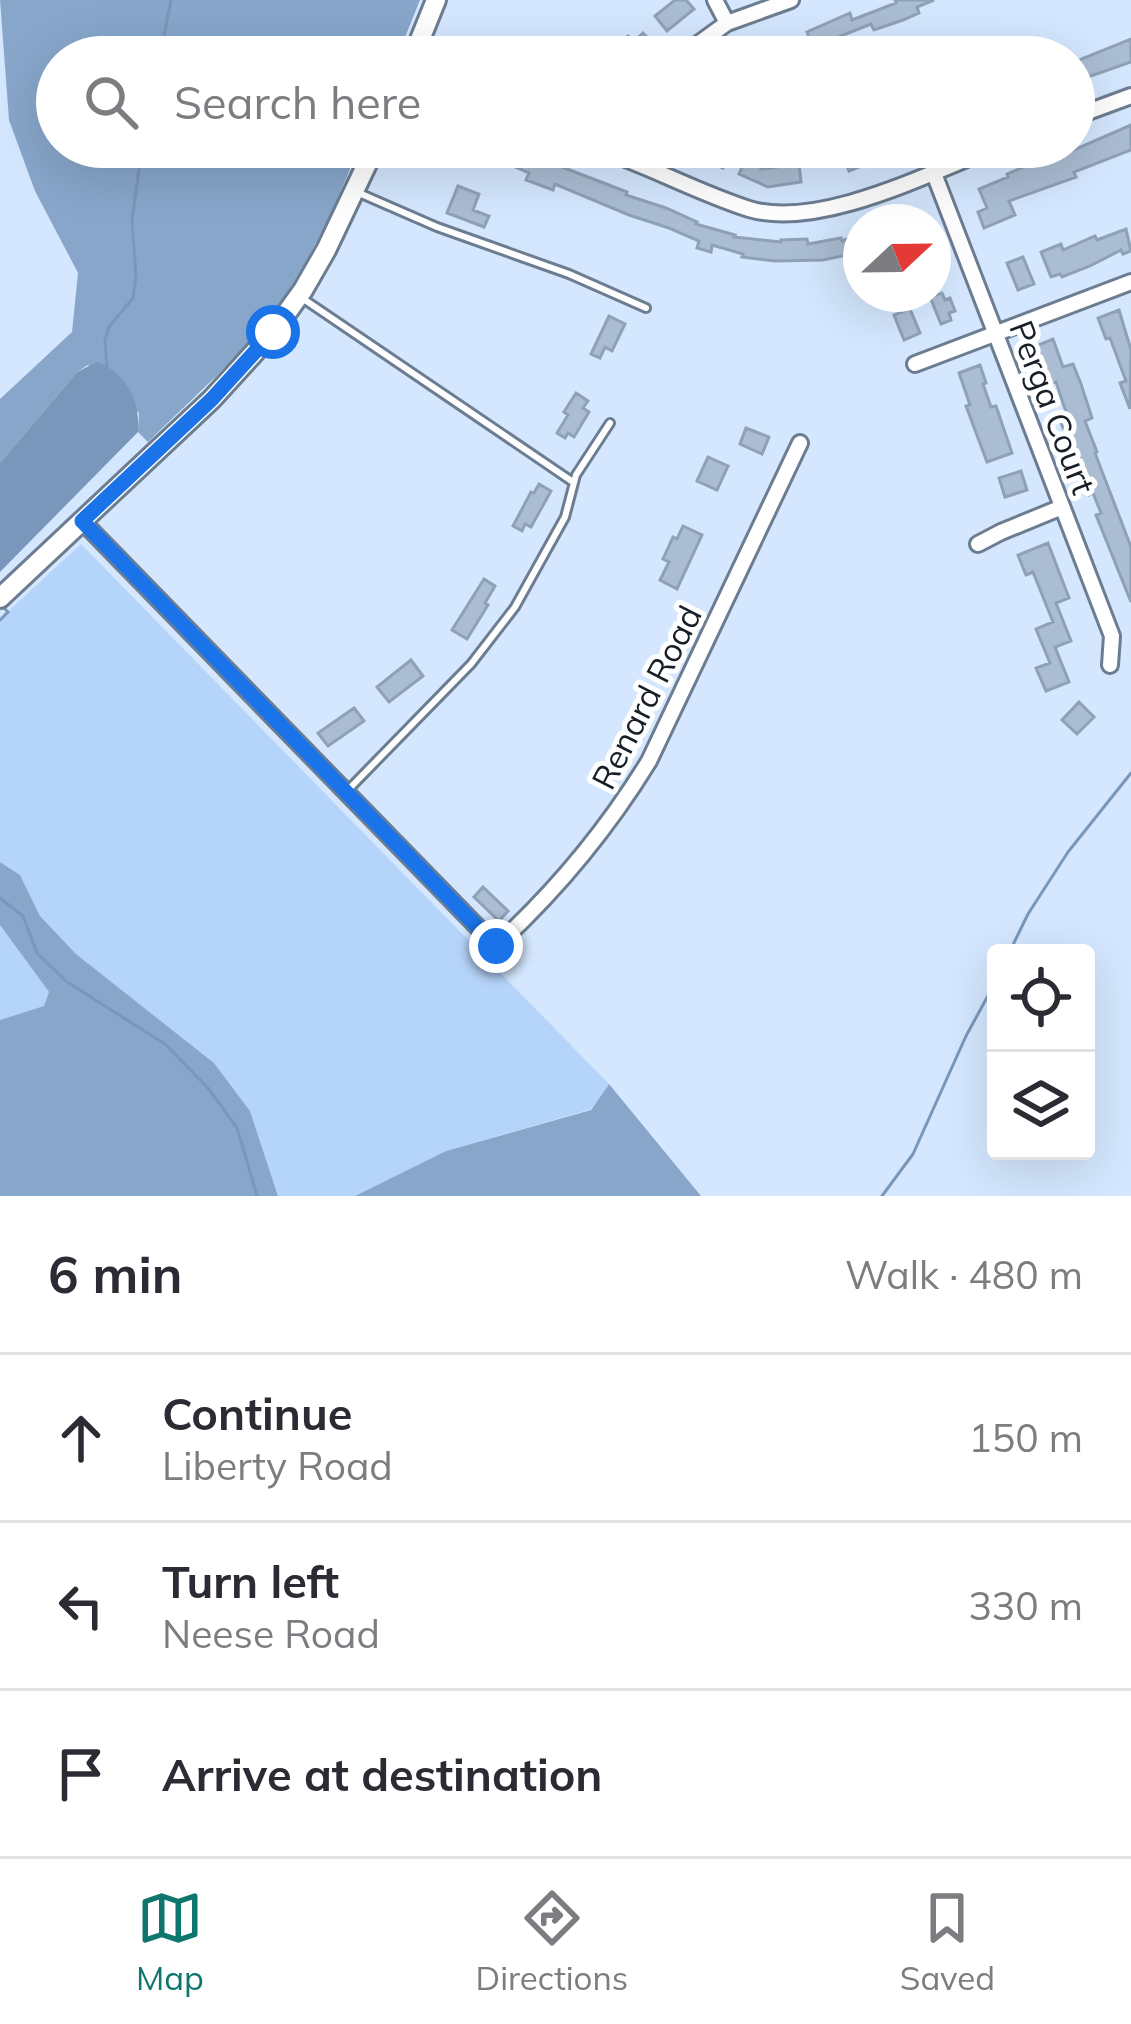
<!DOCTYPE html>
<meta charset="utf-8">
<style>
:root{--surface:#fff;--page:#f2f2f3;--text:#2b2b33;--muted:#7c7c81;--line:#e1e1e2;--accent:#0f766e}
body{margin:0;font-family:Mulish,sans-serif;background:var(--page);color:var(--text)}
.controls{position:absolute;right:36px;bottom:36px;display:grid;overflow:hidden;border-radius:12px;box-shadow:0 12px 48px #0002}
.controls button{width:108px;height:108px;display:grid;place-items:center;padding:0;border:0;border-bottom:3px solid var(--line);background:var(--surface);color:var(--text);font:60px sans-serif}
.compass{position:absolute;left:843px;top:204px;width:108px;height:108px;border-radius:50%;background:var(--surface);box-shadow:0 12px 48px #0002;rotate:68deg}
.stop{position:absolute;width:36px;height:36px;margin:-27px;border:9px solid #1a73e8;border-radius:50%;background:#fff}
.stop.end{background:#1a73e8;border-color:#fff;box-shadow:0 3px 12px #0008}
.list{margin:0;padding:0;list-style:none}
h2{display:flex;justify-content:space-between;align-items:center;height:156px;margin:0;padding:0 48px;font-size:51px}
h2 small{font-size:39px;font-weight:400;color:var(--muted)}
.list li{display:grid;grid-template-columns:78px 1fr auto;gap:36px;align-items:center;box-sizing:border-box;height:168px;padding:0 48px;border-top:3px solid var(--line)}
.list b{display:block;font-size:45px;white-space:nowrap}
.list p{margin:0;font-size:39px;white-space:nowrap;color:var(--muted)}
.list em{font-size:39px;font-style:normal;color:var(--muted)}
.icon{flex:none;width:66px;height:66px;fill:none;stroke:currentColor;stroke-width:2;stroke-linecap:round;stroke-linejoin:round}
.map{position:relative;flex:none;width:1131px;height:1196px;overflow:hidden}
.search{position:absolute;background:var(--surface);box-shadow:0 12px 48px #0002;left:36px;right:36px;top:36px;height:132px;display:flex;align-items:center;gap:30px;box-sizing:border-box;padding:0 42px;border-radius:66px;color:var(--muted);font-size:45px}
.sheet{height:660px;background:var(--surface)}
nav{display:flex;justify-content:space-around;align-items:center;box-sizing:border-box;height:168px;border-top:3px solid var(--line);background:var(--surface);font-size:33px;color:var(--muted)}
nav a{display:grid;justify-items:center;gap:6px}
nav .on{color:var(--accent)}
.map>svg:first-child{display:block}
</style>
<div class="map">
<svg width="1131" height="1196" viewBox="0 0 1131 1196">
<rect width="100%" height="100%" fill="#d4e7fe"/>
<path fill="#b5d4fa" d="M81 544 609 1084 591 1109 446 1151 355 1196H278L250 1111 214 1063 76 954 40 916 20 875 0 862V619Z
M0 925 49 992 45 1006 0 1020Z"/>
<path fill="#87a6ca" d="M0 0H420L397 57H57V147H359C337 202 313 256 278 306 242 356 192 398 148 442L138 432 139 413 88 365 77 372 0 463V399L72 332 78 273 35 191 9 120Z
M0 862 20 875 40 916 76 954 214 1063 250 1111 278 1196H0V1020L44 1006 49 992 0 925Z
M609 1084 701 1196H355L446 1151 591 1110Z"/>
<path fill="#7997bb" d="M97 362C127 374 140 400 138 432L0 572V463L77 372Z"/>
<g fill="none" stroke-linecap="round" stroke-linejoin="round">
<path stroke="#7997bb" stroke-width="3" d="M160 57 171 0
M107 369 105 340 109 327 133 298 136 277 132 220 142 147
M0 620 8 612 4 608
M0 898 23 916 37 953 67 982 165 1044 208 1088 237 1128 257 1196
M1009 953 1028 914 1068 852 1131 773
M882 1196 913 1154 966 1036 996 981"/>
</g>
<path fill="#abbdd3" stroke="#8fa1b6" stroke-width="3" d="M675 0H686L694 9 667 31 655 16Z
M895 0H934L917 7 919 13 903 20 874 30 871 24 813 47 807 32 850 13 852 20 896 3Z
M643 33 655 45 642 57H623L615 48 628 36 634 41Z
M786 38 793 55 743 57 765 46Z
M1131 39V62L1074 82V62Z
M1131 125V150L1074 172 1076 177 1009 201 1015 215 984 228 978 212 987 208 979 189 1008 177 1007 174 1035 162 1037 166Z
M460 147H516L563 164 562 167 627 192 626 195 666 208 697 222 696 224 735 235 734 237 781 242V240L807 239 808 244 841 238 842 241 861 233V252L823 260 775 261 742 257 743 254 712 245 711 252 697 248 699 241 669 228 629 215 555 184 553 190 526 180 529 173 488 155 487 159Z
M706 147H726L737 152 739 147H746L766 155 761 169 799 164 801 182 768 187 739 174 742 167 726 161 723 168 701 159Z
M793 147H833L800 163Z
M859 147H908L849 171 842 154Z
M458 186 479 194 473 210 489 216 484 227 447 213Z
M1126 229 1131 251 1123 254 1121 250 1090 266 1062 277 1060 274 1051 277 1041 252 1061 244 1063 250 1095 236 1097 240Z
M1023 257 1034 284 1018 290 1007 263Z
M942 293 945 300 950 298 955 311 949 313 951 320 941 324 930 297Z
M910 309 920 333 904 340 894 315Z
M1119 310 1131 350 1130 409 1120 383 1126 381 1110 338 1106 339 1098 318Z
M609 316 625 324 612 351 605 347 600 358 591 354Z
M1053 339 1063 367 1073 364 1081 384 1092 418 1085 421 1097 452 1095 453 1131 547V602L1096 515 1101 513 1093 493 1089 495 1084 483 1089 481 1080 459 1076 460 1059 418 1067 415 1056 382 1047 386 1034 355 1039 353 1036 346Z
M980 365 986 383 983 384 991 407 996 406 1012 453 987 462 966 406 970 405 959 373Z
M576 393 588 401 583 408 589 412 574 437 568 433 565 438 557 433 568 415 564 412Z
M746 428 769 437 762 454 740 444Z
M708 457 728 466 717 490 697 481Z
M1021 471 1027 490 1005 497 999 478Z
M539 484 551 491 531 527 525 524 522 531 513 526 531 492 534 493Z
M683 526 702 535 677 589 660 580 669 562 663 559 673 537 677 539Z
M1048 543 1069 598 1056 603 1071 641 1055 647 1069 682 1046 691 1036 668 1050 663 1036 629 1053 622 1033 572 1026 575 1018 555Z
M484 579 495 586 485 603 488 605 467 639 452 630Z
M411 660 423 676 389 702 377 687Z
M1079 702 1094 717 1077 734 1062 720Z
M354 708 364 721 328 746 318 733Z
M483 887 508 911 499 921 474 897Z"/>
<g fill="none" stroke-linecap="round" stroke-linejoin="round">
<g stroke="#6c7d91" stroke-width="12">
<path id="lane" d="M359 193 437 227 569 274 646 308
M302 298 573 482
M349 789 471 664 515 607 565 517 576 475 610 423"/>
</g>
<g stroke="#6c7d91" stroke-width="20">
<path id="street" d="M715 0 727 23
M680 57 727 23 791 0
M1074 117 1131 96
M593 147C646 164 696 192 749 209 819 230 929 173 996 147
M933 171 1112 636 1110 665
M915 364 1131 282
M82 521 496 946C556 891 606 831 649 761L800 443
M978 544 1001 532 1062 507"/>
</g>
<g stroke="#6c7d91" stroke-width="24">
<path id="secondary" d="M413 57 436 0
M0 598 212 399 273 332 303 290 326 250 375 147"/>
</g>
<use href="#lane" stroke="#fff" stroke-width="6"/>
<use href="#street" stroke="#fff" stroke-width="14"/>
<use href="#secondary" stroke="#fff" stroke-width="18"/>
</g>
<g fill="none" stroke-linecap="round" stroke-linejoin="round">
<path stroke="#1a73e8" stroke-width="15" d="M273 332 212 399 82 521 496 946"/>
</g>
<g text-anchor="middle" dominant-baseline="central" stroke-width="10" stroke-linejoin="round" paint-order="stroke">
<g font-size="33" fill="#171e26" stroke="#fff">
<text transform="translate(1053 407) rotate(69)">Perga Court</text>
<text transform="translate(646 697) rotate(-63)">Renard Road</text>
</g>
</g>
</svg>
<div class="controls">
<button><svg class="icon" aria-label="locate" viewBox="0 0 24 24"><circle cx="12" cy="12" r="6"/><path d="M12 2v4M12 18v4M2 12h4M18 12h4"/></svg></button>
<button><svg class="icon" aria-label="layers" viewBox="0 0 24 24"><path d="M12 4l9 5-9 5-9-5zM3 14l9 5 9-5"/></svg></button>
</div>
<svg class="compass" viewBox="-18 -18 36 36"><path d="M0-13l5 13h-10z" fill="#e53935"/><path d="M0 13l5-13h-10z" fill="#7c7c81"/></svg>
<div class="stop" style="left:273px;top:332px"></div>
<div class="stop end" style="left:496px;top:946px"></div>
<div class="search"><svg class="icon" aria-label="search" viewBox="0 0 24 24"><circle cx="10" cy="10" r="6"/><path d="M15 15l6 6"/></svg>Search here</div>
</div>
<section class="sheet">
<h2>6 min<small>Walk · 480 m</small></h2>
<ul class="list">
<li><svg class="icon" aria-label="ahead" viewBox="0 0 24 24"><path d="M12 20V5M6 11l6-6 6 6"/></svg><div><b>Continue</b><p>Liberty Road</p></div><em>150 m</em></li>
<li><svg class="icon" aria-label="left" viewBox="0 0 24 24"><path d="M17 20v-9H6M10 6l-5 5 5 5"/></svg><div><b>Turn left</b><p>Neese Road</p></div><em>330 m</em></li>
<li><svg class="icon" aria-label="arrive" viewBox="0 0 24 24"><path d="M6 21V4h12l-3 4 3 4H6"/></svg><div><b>Arrive at destination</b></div></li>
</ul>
</section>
<nav>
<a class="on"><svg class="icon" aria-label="map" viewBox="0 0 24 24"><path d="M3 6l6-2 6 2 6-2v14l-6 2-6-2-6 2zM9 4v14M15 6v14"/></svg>Map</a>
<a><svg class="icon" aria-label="directions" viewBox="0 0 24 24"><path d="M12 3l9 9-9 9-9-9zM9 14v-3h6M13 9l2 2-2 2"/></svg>Directions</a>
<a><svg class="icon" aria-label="saved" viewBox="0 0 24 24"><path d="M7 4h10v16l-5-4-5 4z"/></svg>Saved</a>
</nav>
